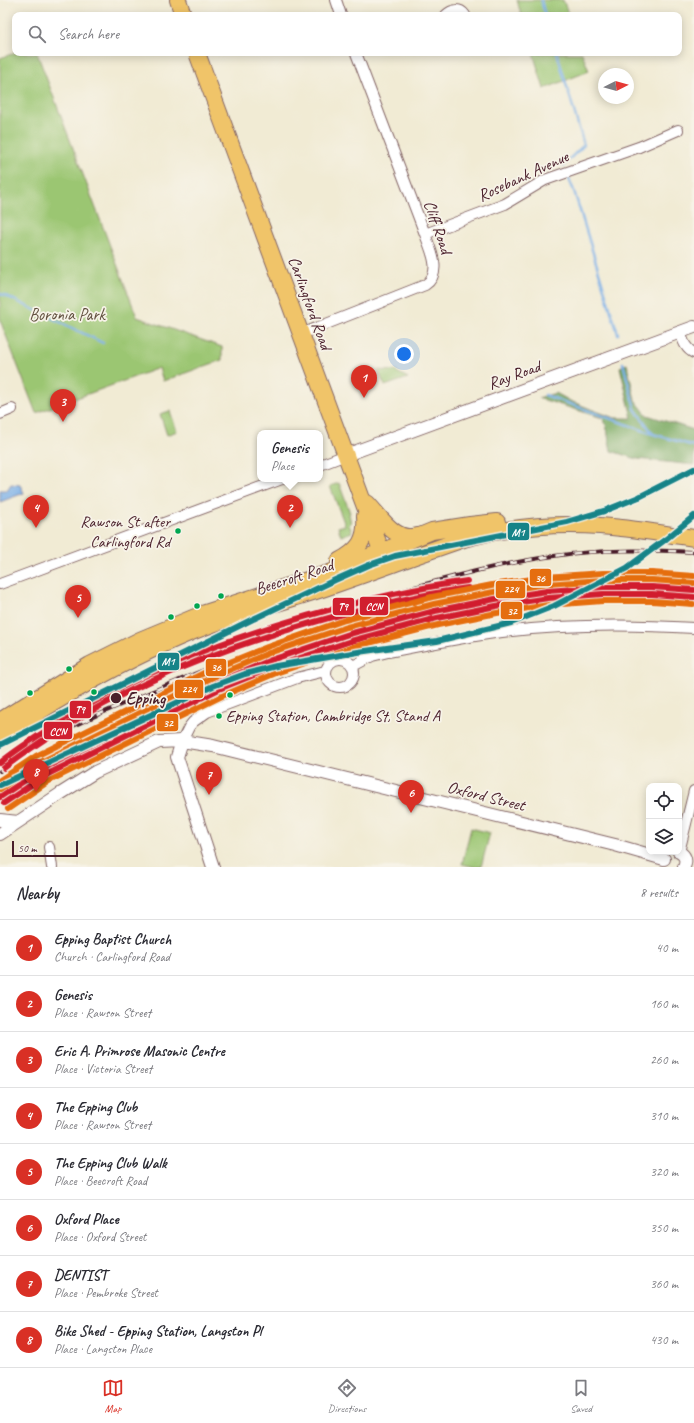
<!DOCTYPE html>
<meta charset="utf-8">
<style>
:root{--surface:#fff;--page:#f2f2f3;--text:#2b2b33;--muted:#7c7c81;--line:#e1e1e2;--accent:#d93025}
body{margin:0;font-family:Caveat,sans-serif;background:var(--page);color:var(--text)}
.controls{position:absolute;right:12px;bottom:12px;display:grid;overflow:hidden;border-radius:8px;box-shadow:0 2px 10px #0003}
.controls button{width:36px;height:36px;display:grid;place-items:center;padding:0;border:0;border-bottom:1px solid var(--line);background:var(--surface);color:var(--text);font:20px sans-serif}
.compass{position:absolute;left:598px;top:68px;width:36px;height:36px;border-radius:50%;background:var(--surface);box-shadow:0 2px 10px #0003;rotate:84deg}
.scale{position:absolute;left:12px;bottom:10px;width:66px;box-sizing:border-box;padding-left:4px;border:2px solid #4a1f2b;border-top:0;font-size:11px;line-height:14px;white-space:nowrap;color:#4a1f2b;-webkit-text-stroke:3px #f7f3e8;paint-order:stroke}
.you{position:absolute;left:404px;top:354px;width:14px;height:14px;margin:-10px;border:3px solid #fff;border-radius:50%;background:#1a73e8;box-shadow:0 0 0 6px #1a73e833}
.badge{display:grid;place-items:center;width:26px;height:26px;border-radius:50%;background:var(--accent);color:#fff;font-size:13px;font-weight:700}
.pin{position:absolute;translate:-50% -33px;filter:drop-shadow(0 1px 2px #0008)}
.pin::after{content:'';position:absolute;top:21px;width:14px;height:12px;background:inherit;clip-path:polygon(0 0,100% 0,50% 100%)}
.popup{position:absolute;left:257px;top:430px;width:66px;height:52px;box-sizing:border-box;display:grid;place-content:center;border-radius:8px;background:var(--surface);filter:drop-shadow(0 1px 3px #0005);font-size:13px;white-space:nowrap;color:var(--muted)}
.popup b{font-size:15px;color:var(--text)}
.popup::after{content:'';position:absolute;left:50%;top:100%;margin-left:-8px;border:8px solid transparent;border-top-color:var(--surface)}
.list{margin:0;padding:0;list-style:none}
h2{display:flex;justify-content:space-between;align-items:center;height:52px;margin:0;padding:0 16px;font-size:17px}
h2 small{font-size:13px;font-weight:400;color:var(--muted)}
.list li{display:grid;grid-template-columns:26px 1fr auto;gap:12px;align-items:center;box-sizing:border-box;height:56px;padding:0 16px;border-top:1px solid var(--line)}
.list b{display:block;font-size:15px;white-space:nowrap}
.list p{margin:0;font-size:13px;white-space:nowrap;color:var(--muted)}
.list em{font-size:13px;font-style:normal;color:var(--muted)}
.icon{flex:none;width:22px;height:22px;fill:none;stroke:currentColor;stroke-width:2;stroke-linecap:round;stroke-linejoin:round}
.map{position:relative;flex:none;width:694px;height:867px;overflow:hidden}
.search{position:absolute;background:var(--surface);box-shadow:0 2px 10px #0003;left:12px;right:12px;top:12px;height:44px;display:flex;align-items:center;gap:10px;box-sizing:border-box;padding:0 14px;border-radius:8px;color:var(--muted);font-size:15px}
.sheet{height:500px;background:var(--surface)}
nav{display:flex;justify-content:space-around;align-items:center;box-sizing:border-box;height:56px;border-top:1px solid var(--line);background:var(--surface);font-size:11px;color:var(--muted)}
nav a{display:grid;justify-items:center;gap:2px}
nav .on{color:var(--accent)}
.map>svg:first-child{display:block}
</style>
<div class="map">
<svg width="694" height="867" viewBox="0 0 694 867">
<rect width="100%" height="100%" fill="#f7f3e8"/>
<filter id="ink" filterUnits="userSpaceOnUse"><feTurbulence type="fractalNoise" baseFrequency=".025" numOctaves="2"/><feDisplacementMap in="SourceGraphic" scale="8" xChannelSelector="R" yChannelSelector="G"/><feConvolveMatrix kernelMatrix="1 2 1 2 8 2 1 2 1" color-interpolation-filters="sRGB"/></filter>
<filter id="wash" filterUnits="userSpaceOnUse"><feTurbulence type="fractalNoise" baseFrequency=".012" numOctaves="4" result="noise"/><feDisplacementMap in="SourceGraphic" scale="16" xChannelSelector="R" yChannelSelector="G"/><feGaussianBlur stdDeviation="0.9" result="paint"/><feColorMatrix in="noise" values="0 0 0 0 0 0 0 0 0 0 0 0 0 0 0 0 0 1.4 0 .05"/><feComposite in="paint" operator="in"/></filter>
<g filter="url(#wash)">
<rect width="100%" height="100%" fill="#f1ebd4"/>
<path fill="#9bc672" stroke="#72724e" d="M517 0H563L569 15H521Z
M15 53H37L137 317 222 347V360L163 381 159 368 36 413 0 320V58Z
M533 53H582L589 71 544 89Z
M378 370 395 371 408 378 385 386Z
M170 411 177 431 167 435 160 414Z
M339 483 350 513 349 514 351 523 349 524 352 532 341 536 338 527 345 525 330 486Z
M471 828 490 833 481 867H475L462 864Z"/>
<path fill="#7cab64" stroke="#636548" d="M627 364 635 400 647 415 694 430V465L637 459 611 451 606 425 603 418 538 398 556 393 570 401 614 418H632L620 367Z"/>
<path fill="#79afe7" stroke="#626789" d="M11 484 20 485 24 493 0 502V490H7Z"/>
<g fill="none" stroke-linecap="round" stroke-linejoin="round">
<path stroke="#79afe7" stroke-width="2.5" d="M541 0 545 15
M557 53 584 145 563 165 564 166
M569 179 574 191 618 334
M0 294 4 295 103 343
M623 363 635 409 653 434
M545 395 653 434 694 446"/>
</g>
</g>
<g filter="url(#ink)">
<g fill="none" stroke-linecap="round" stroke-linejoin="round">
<g stroke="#846666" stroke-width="12">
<path id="minor" d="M336 0 341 15
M446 15C452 9 460 8 465 15
M425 234 505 204 545 180 639 147 678 130
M680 332C683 340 685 349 694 353
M301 334 425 285C443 273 431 251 425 234L356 53
M0 414 12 409
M320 465 346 455
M0 584 282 479
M326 673a14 14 0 1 1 28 0a14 14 0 1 1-28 0Z
M353 666 372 656 388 652C426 645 464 637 502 632 566 624 631 624 694 628
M182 741 189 727 193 722 207 712 297 678 325 671
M49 847 52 867
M679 852 694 791"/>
</g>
<g stroke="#846666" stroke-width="14">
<path id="tertiary" d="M346 455 694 327
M182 741 177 757 213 867
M0 820 18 822
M0 834 60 794 95 772 159 742 182 741 213 746 615 845 664 859
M679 852C685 855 687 860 684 867"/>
</g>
<g stroke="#846666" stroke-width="18">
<path id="primary" d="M178 0 183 15
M197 53 385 561
M367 503C380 516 395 543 417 536
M339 561C359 550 367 540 365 516
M0 721 90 665 140 640 205 613 332 572 432 531 470 525 497 522
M0 736C56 700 114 666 175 639 220 619 269 606 316 591 367 574 416 555 467 538 510 527 556 523 600 526 632 528 663 534 694 538"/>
</g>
<use href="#minor" stroke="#fff" stroke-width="10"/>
<use href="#tertiary" stroke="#fff" stroke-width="12"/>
<use href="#primary" stroke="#f0c469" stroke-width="16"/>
<g stroke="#4a1f2b" stroke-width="4">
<path id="rail" d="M385 595C440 580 496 564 554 556 600 549 647 550 694 552
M0 771C41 737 91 718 139 697 170 684 202 670 234 658 307 631 383 613 461 599 507 591 555 584 602 582 633 581 664 583 694 585"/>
</g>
<use href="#rail" stroke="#f7f3e8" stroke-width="2.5" stroke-dasharray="8" stroke-linecap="butt"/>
<g stroke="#f7f3e8" stroke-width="9">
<path id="rail-1" d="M0 763C17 749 36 737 55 725 133 675 218 642 307 616 360 601 413 588 467 581
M0 797 42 769 216 683 271 660 349 634 435 611 495 599 547 591 603 587H652L694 590"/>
</g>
<g stroke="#f7f3e8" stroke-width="9">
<path id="rail-2" d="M4 768C22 754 40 742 59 730 137 681 223 648 311 623 363 608 415 595 468 588
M4 803 46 775 219 689 273 667 351 641 437 618 496 606 548 598 603 594H652L694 597"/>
</g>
<g stroke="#f7f3e8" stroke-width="9">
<path id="rail-3" d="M0 789 39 763 213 677 269 653 347 627 434 604 494 592 546 584 603 580H652L694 583"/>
</g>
<g stroke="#f7f3e8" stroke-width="9">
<path id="rail-4" d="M8 809 49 781 222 696 276 673 353 647 438 625 497 613 549 605 603 601H652L693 604"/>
</g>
<g stroke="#f7f3e8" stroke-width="9">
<path id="rail-5" d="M0 780 36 756 210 670 267 647 345 620 432 597 492 585 545 577 603 573H652L694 576"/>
</g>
<use href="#rail-1" stroke="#d11f2f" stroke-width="6"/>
<use href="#rail-2" stroke="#d11f2f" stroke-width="6"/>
<use href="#rail-3" stroke="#e56e0f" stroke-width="6"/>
<use href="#rail-4" stroke="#e56e0f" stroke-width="6"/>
<use href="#rail-5" stroke="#e56e0f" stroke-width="6"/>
<g stroke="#f7f3e8" stroke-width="9">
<path id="metro-1" d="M0 745 249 621 335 580 369 565 395 556 567 522 604 511 639 497 694 469
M0 785 213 686 245 674 276 666 358 652 437 641 511 623 554 606 627 568 666 539 694 516"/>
</g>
<use href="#metro-1" stroke="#168388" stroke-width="6"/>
</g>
</g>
<g fill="#00a651" stroke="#f7f3e8" stroke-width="1.5">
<circle cx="178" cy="531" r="3.5"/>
<circle cx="221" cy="596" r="3.5"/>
<circle cx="197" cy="606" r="3.5"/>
<circle cx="171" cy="617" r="3.5"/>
<circle cx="69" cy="669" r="3.5"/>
<circle cx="94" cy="692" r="3.5"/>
<circle cx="30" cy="693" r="3.5"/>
<circle cx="230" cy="695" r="3.5"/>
<circle cx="219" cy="716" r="3.5"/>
</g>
<circle fill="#4a1f2b" stroke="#f7f3e8" stroke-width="1.5" cx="116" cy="698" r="6"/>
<g text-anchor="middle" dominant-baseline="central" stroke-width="3.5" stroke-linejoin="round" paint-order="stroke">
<g font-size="16" fill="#4a1f2b" stroke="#f7f3e8" text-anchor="end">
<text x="170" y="522">Rawson St after<tspan x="170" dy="20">Carlingford Rd</tspan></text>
<text x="226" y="716" text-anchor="start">Epping Station, Cambridge St, Stand A</text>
</g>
<g font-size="17" fill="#4a1f2b" stroke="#f7f3e8">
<text transform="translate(523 176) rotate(-25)">Rosebank Avenue</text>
<text transform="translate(438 227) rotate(71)">Cliff Road</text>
<text transform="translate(310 303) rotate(70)">Carlingford Road</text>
<text transform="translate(514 375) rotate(-20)">Ray Road</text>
<text transform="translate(294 577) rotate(-18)">Beecroft Road</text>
<text transform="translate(486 796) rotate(14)">Oxford Street</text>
</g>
<g font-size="17" fill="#625140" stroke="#f7f3e8">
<text x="67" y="314">Boronia Park</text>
</g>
<g font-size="17" font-weight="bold" fill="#4a1f2b" stroke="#f7f3e8" text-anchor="start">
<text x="126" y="698">Epping</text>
</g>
</g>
<g stroke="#f7f3e8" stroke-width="1.5">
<rect x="507" y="522" width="23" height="19" rx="4" fill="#168388"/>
<rect x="529" y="568" width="23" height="19" rx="4" fill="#e56e0f"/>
<rect x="495" y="580" width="31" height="19" rx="4" fill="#e56e0f"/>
<rect x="359" y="596" width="30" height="20" rx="4" fill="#d11f2f"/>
<rect x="332" y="597" width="23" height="19" rx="4" fill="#d11f2f"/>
<rect x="500" y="601" width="23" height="19" rx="4" fill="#e56e0f"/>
<rect x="157" y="652" width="23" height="19" rx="4" fill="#168388"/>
<rect x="205" y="658" width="22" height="19" rx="4" fill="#e56e0f"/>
<rect x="174" y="679" width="30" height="20" rx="4" fill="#e56e0f"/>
<rect x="69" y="700" width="23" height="19" rx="4" fill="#d11f2f"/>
<rect x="156" y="713" width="23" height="19" rx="4" fill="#e56e0f"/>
<rect x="43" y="721" width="30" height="19" rx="4" fill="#d11f2f"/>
</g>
<g font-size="11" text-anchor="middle" font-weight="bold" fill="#fff">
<text x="518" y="536">M1</text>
<text x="540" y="582">36</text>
<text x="511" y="593">224</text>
<text x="374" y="610">CCN</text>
<text x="343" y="610">T9</text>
<text x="512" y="615">32</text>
<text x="168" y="665">M1</text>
<text x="216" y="671">36</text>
<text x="189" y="693">224</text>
<text x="80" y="713">T9</text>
<text x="168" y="727">32</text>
<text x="58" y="735">CCN</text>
</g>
</svg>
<div class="controls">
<button><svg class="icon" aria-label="locate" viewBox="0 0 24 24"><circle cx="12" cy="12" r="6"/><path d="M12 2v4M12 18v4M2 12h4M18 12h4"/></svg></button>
<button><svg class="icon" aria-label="layers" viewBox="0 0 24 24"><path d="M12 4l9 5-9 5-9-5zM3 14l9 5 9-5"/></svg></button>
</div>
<svg class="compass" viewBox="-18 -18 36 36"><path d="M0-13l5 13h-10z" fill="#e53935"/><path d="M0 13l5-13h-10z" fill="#7c7c81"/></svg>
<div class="scale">50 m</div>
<div class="you"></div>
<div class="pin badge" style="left:364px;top:398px">1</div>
<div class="pin badge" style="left:290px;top:528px">2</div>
<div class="popup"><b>Genesis</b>Place</div>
<div class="pin badge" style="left:63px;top:422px">3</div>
<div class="pin badge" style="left:36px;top:528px">4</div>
<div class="pin badge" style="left:78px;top:618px">5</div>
<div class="pin badge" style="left:411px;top:813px">6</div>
<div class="pin badge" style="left:209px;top:795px">7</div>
<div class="pin badge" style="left:36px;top:792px">8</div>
<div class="search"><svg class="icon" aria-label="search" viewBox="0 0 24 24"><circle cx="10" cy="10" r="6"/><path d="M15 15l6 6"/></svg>Search here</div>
</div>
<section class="sheet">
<h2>Nearby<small>8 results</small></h2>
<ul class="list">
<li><span class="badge">1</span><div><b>Epping Baptist Church</b><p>Church · Carlingford Road</p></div><em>40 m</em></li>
<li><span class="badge">2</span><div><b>Genesis</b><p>Place · Rawson Street</p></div><em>160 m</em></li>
<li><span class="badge">3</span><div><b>Eric A. Primrose Masonic Centre</b><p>Place · Victoria Street</p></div><em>260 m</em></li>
<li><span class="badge">4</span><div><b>The Epping Club</b><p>Place · Rawson Street</p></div><em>310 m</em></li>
<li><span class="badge">5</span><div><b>The Epping Club Walk</b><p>Place · Beecroft Road</p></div><em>320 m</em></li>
<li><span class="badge">6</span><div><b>Oxford Place</b><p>Place · Oxford Street</p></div><em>350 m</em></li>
<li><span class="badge">7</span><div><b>DENTIST</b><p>Place · Pembroke Street</p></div><em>360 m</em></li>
<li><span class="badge">8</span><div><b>Bike Shed - Epping Station, Langston Pl</b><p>Place · Langston Place</p></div><em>430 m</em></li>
</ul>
</section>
<nav>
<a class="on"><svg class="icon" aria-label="map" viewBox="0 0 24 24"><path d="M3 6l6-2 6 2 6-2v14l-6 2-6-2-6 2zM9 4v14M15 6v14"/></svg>Map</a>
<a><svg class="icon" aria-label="directions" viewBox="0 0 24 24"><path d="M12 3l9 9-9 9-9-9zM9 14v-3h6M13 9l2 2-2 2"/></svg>Directions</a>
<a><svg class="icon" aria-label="saved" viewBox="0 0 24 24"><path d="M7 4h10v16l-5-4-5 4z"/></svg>Saved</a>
</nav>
